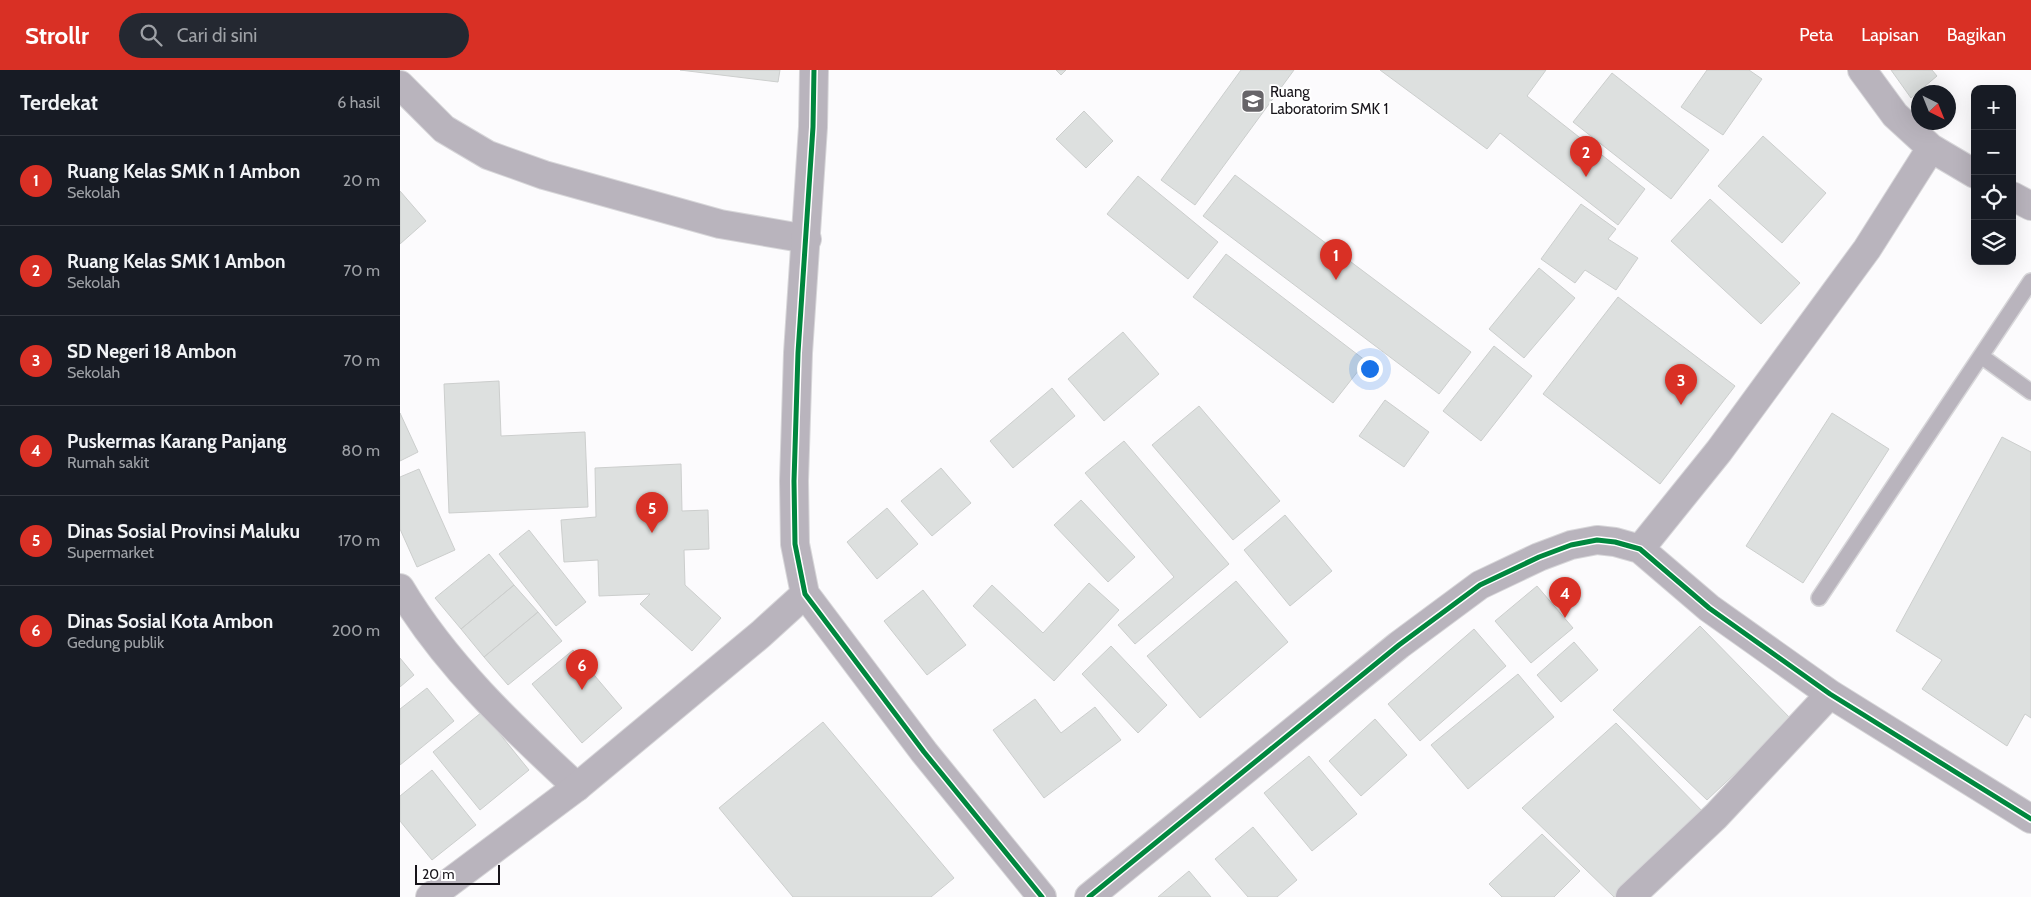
<!DOCTYPE html>
<html lang="id">
<meta charset="utf-8">
<style>
:root{--surface:#171b24;--page:#242831;--text:#f1f3f6;--muted:#9ea1a6;--line:#363941;--accent:#d93025}
body{margin:0;font-family:Cabin,sans-serif;background:var(--page);color:var(--text)}
.controls{position:absolute;right:15px;top:15px;display:grid;overflow:hidden;border-radius:10px;box-shadow:0 5px 20px #0002}
.controls button{width:45px;height:45px;display:grid;place-items:center;padding:0;border:0;border-bottom:1px solid var(--line);background:var(--surface);color:var(--text);font:25px sans-serif}
.compass{position:absolute;left:1511px;top:15px;width:45px;height:45px;border-radius:50%;background:var(--surface);box-shadow:0 5px 20px #0002;rotate:137deg}
.scale{position:absolute;left:15px;bottom:12px;width:85px;box-sizing:border-box;padding-left:5px;border:2px solid #17141a;border-top:0;font-size:14px;line-height:18px;white-space:nowrap;color:#17141a;-webkit-text-stroke:4px #fff;paint-order:stroke}
.you{position:absolute;left:969px;top:298px;width:18px;height:18px;margin:-12px;border:4px solid #fff;border-radius:50%;background:#1a73e8;box-shadow:0 0 0 8px #1a73e833}
.badge{display:grid;place-items:center;width:32px;height:32px;border-radius:50%;background:var(--accent);color:#fff;font-size:16px;font-weight:700}
.pin{position:absolute;translate:-50% -41px;filter:drop-shadow(0 1px 2px #0008)}
.pin::after{content:'';position:absolute;top:26px;width:18px;height:15px;background:inherit;clip-path:polygon(0 0,100% 0,50% 100%)}
.list{margin:0;padding:0;list-style:none}
h2{display:flex;justify-content:space-between;align-items:center;height:65px;margin:0;padding:0 20px;font-size:21px}
h2 small{font-size:16px;font-weight:400;color:var(--muted)}
.list li{display:grid;grid-template-columns:32px 1fr auto;gap:15px;align-items:center;box-sizing:border-box;height:90px;padding:0 20px;border-top:1px solid var(--line)}
.list b{display:block;font-size:19px;white-space:nowrap}
.list p{margin:0;font-size:16px;white-space:nowrap;color:var(--muted)}
.list em{font-size:16px;font-style:normal;color:var(--muted)}
.icon{flex:none;width:28px;height:28px;fill:none;stroke:currentColor;stroke-width:2;stroke-linecap:round;stroke-linejoin:round}
.map{position:relative;flex:none;width:1631px;height:827px;overflow:hidden}
header{display:flex;align-items:center;gap:30px;box-sizing:border-box;height:70px;padding:0 25px;background:var(--accent);color:#fff}
header strong{font-size:24px}
nav{display:flex;gap:28px;margin-inline-start:auto;font-size:18px}
.search{width:350px;height:45px;background:var(--page);display:flex;align-items:center;gap:12px;box-sizing:border-box;padding:0 18px;border-radius:28px;color:var(--muted);font-size:19px}
main{display:flex}
aside{flex:1;background:var(--surface)}
.map>svg:first-child{display:block}
</style>
<header>
<strong>Strollr</strong>
<div class="search"><svg class="icon" aria-label="search" viewBox="0 0 24 24"><circle cx="10" cy="10" r="6"/><path d="M15 15l6 6"/></svg>Cari di sini</div>
<nav><a>Peta</a><a>Lapisan</a><a>Bagikan</a></nav>
</header>
<main>
<aside>
<h2>Terdekat<small>6 hasil</small></h2>
<ul class="list">
<li><span class="badge">1</span><div><b>Ruang Kelas SMK n 1 Ambon</b><p>Sekolah</p></div><em>20 m</em></li>
<li><span class="badge">2</span><div><b>Ruang Kelas SMK 1 Ambon</b><p>Sekolah</p></div><em>70 m</em></li>
<li><span class="badge">3</span><div><b>SD Negeri 18 Ambon</b><p>Sekolah</p></div><em>70 m</em></li>
<li><span class="badge">4</span><div><b>Puskermas Karang Panjang</b><p>Rumah sakit</p></div><em>80 m</em></li>
<li><span class="badge">5</span><div><b>Dinas Sosial Provinsi Maluku</b><p>Supermarket</p></div><em>170 m</em></li>
<li><span class="badge">6</span><div><b>Dinas Sosial Kota Ambon</b><p>Gedung publik</p></div><em>200 m</em></li>
</ul>
</aside>
<div class="map">
<svg width="1631" height="827" viewBox="0 0 1631 827">
<rect width="100%" height="100%" fill="#fcfbfd"/>
<path fill="#dde0df" stroke="#cccecd" d="M280 0H380L378 12Z
M656 0H666L661 5Z
M841 0H894L795 135 761 110Z
M980 0H1146L1127 26 1245 119 1218 155 1100 63 1087 79Z
M1307 0H1349L1362 9 1323 65 1281 37Z
M1491 0H1532L1537 6 1511 28Z
M1212 3 1309 80 1271 129 1173 52Z
M684 41 713 71 686 98 656 69Z
M1363 66 1426 123 1382 173 1318 116Z
M835 105 1071 282 1039 324 803 146Z
M738 106 818 172 788 209 707 144Z
M0 121 26 151 0 174Z
M1310 129 1400 213 1361 254 1271 171Z
M1181 134 1216 159 1208 169 1238 188 1216 220 1185 200 1175 213 1141 189Z
M826 184 966 291 933 333 793 227Z
M1139 198 1175 228 1124 288 1089 259Z
M1218 227 1335 316 1260 414 1143 324Z
M723 262 759 304 704 351 668 309Z
M1094 276 1132 306 1081 371 1043 341Z
M99 311 101 366 185 362 188 437 49 443 44 314Z
M652 318 675 346 613 398 590 371Z
M985 330 1029 362 1004 397 959 366Z
M799 336 880 431 833 470 752 375Z
M0 343 18 382 0 391Z
M1432 343 1489 379 1403 513 1346 476Z
M1602 367 1631 382V648L1625 644 1607 676 1522 619 1542 590 1496 561Z
M724 371 829 494 735 574 718 555 774 507 685 403Z
M281 394 282 441 308 440 309 479 284 480 285 515 321 548 292 581 240 534 250 524 199 526 198 490 164 492 161 450 196 447 195 398Z
M541 398 571 433 532 466 501 431Z
M19 399 55 480 17 497 0 459V407Z
M681 430 735 487 708 512 654 455Z
M487 438 518 474 477 509 447 472Z
M885 445 932 501 890 536 844 480Z
M129 460 186 532 156 556 99 484Z
M89 484 114 515 61 559 35 528Z
M836 511 888 572 800 648 747 586Z
M689 513 719 540 654 611 573 536 592 515 643 563Z
M114 515 138 542 84 587 61 559Z
M1137 516 1173 558 1131 593 1095 551Z
M523 520 566 575 527 605 484 551Z
M138 542 162 571 108 615 84 587Z
M1300 556 1392 650 1307 730 1213 640Z
M1074 559 1106 596 1020 671 988 634Z
M1174 572 1198 600 1161 632 1137 605Z
M711 576 767 635 738 663 682 604Z
M173 580 222 638 182 673 132 614Z
M0 588 14 605 0 617Z
M1118 604 1154 647 1068 719 1031 675Z
M27 618 54 651 0 695V639Z
M635 629 661 663 695 637 721 670 644 728 593 660Z
M82 642 129 700 80 740 33 682Z
M975 649 1007 685 961 726 929 691Z
M423 652 554 808 531 827H393L319 738Z
M1216 653 1309 748 1226 827H1214L1122 738Z
M909 686 957 744 912 781 864 723Z
M32 700 76 755 32 790 0 751V726Z
M853 757 897 810 877 827H848L815 789Z
M1142 764 1180 801 1154 827H1102L1089 814Z
M789 801 811 827H758Z"/>
<g fill="none" stroke-linecap="round" stroke-linejoin="round">
<g stroke="#d7d6d9" stroke-width="18">
<path id="service" d="M1581 286 1631 322
M1419 528 1631 211"/>
</g>
<g stroke="#d7d6d9" stroke-width="30">
<path id="minor" d="M1462 0 1495 45 1531 78 1575 104
M0 15 44 59 88 85 144 105 320 154 407 169
M1612 126 1631 136
M1240 479 1319 381 1467 179 1531 78
M0 518C45 594 112 657 177 717
M689 827 999 575 1080 515 1139 487 1171 475 1197 470 1215 472 1240 479 1309 538 1430 624 1631 749
M1230 827 1316 746 1430 624"/>
</g>
<g stroke="#d7d6d9" stroke-width="30">
<path id="tertiary" d="M414 0 413 57 398 283 394 411 395 474 405 524 524 682 642 827
M30 827 177 717 361 564 405 524"/>
</g>
<use href="#service" stroke="#b9b4bd" stroke-width="15"/>
<use href="#minor" stroke="#b9b4bd" stroke-width="28"/>
<use href="#tertiary" stroke="#b9b4bd" stroke-width="28"/>
<g stroke="#fff" stroke-width="8">
<path id="cycleway" d="M414 0 413 57 398 283 394 411 395 474 405 524 524 682 642 827
M689 827 999 575 1080 515 1139 487 1171 475 1197 470 1215 472 1240 479 1309 538 1430 624 1631 749"/>
</g>
<use href="#cycleway" stroke="#00873e" stroke-width="5"/>
</g>
<defs>
<g id="school-square" transform="scale(1.25)"><rect x="-9" y="-9" width="18" height="18" rx="4" fill="#676569" stroke="#fff"/><path d="M0-5L7-2L0 1L-7-2ZM-4 1L0 2.5L4 1V4Q0 6-4 4Z" fill="#fff"/></g>
</defs>
<g fill-rule="evenodd">
<use href="#school-square" x="853" y="31"/>
</g>
<g text-anchor="middle" dominant-baseline="central" stroke-width="4" stroke-linejoin="round" paint-order="stroke">
<g font-size="15" fill="#17141a" stroke="#fff" text-anchor="start">
<text x="870" y="22">Ruang<tspan x="870" dy="17">Laboratorim SMK 1</tspan></text>
</g>
</g>
</svg>
<div class="controls">
<button>+</button>
<button>−</button>
<button><svg class="icon" aria-label="locate" viewBox="0 0 24 24"><circle cx="12" cy="12" r="6"/><path d="M12 2v4M12 18v4M2 12h4M18 12h4"/></svg></button>
<button><svg class="icon" aria-label="layers" viewBox="0 0 24 24"><path d="M12 4l9 5-9 5-9-5zM3 14l9 5 9-5"/></svg></button>
</div>
<svg class="compass" viewBox="-18 -18 36 36"><path d="M0-13l5 13h-10z" fill="#e53935"/><path d="M0 13l5-13h-10z" fill="#9ea1a6"/></svg>
<div class="scale">20 m</div>
<div class="you"></div>
<div class="pin badge" style="left:936px;top:210px">1</div>
<div class="pin badge" style="left:1186px;top:107px">2</div>
<div class="pin badge" style="left:1281px;top:335px">3</div>
<div class="pin badge" style="left:1165px;top:548px">4</div>
<div class="pin badge" style="left:252px;top:463px">5</div>
<div class="pin badge" style="left:182px;top:620px">6</div>
</div>
</main>
